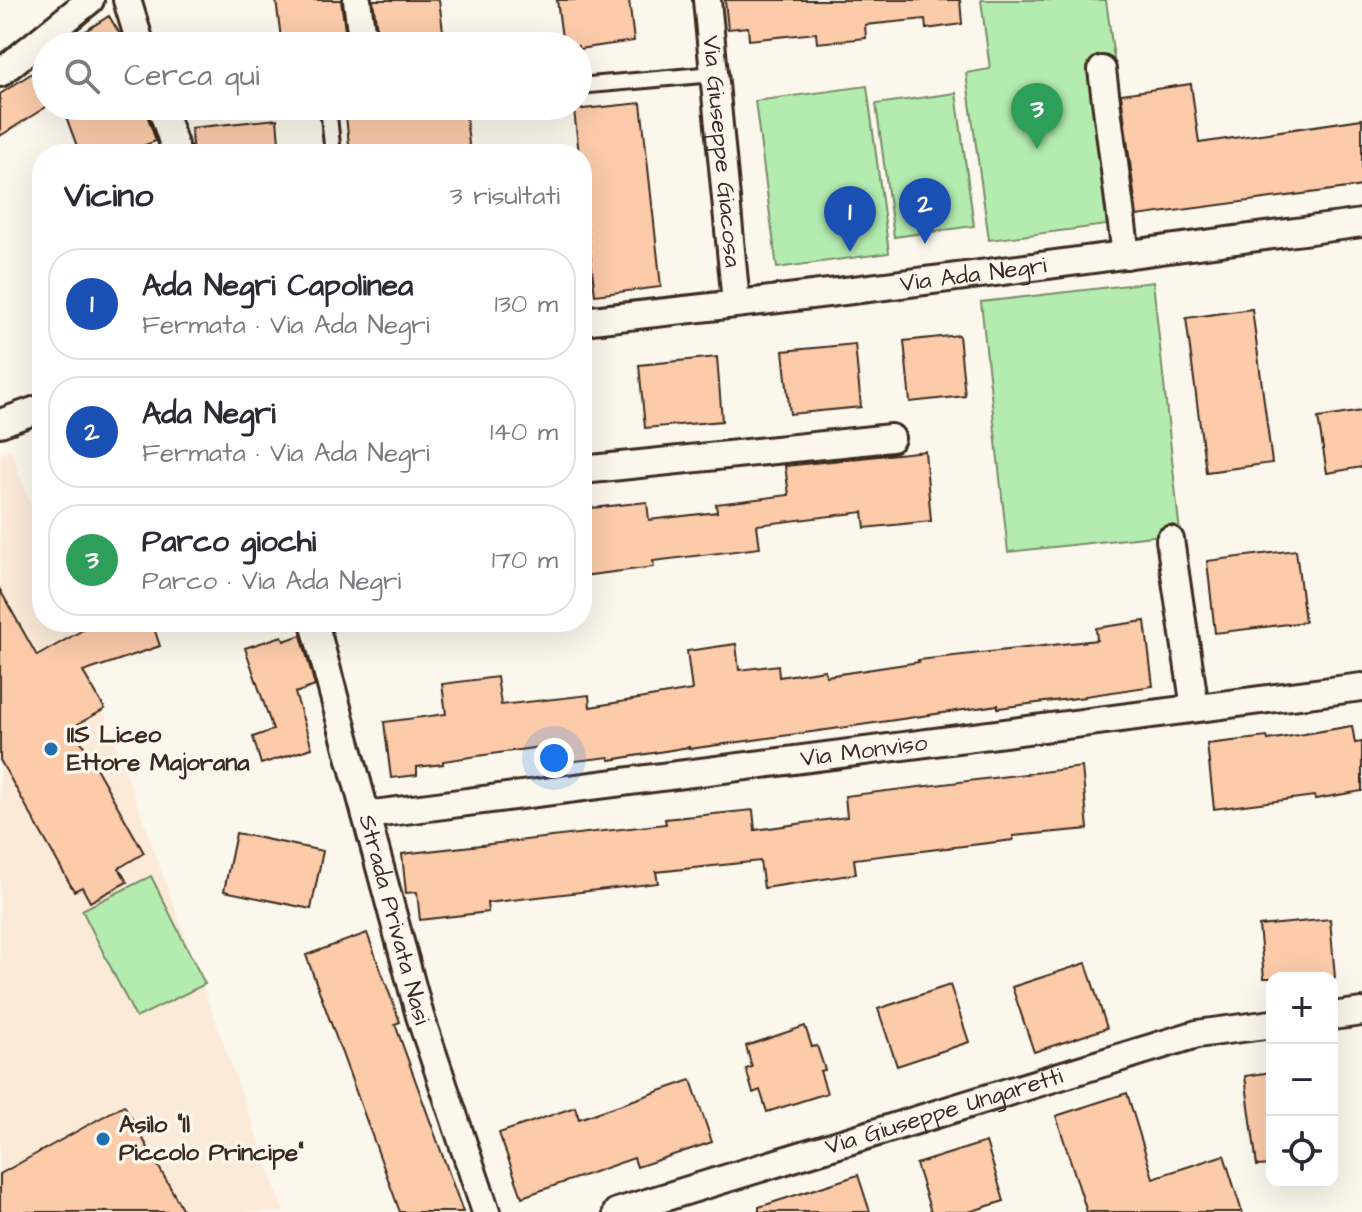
<!DOCTYPE html>
<html lang="it">
<meta charset="utf-8">
<style>
:root{--surface:#fff;--page:#f7f7f7;--text:#2b2b33;--muted:#7c7c81;--line:#e1e1e2;--accent:#db2777}
body{margin:0;font-family:"Architects Daughter",sans-serif;background:var(--page);color:var(--text)}
.controls{position:absolute;right:24px;bottom:24px;display:grid;overflow:hidden;border-radius:16px;box-shadow:0 8px 32px #0002}
.controls button{width:72px;height:72px;display:grid;place-items:center;padding:0;border:0;border-bottom:2px solid var(--line);background:var(--surface);color:var(--text);font:40px sans-serif}
.you{position:absolute;left:554px;top:758px;width:28px;height:28px;margin:-20px;border:6px solid #fff;border-radius:50%;background:#1a73e8;box-shadow:0 0 0 12px #1a73e833}
.badge{display:grid;place-items:center;width:52px;height:52px;border-radius:50%;background:var(--accent);color:#fff;font-size:26px;font-weight:700}
.pin{position:absolute;translate:-50% -66px;filter:drop-shadow(0 2px 4px #0008)}
.pin::after{content:'';position:absolute;top:42px;width:28px;height:24px;background:inherit;clip-path:polygon(0 0,100% 0,50% 100%)}
.list{margin:0;padding:0;list-style:none}
h2{display:flex;justify-content:space-between;align-items:center;height:104px;margin:0;padding:0 32px;font-size:34px}
h2 small{font-size:26px;font-weight:400;color:var(--muted)}
.list li{display:grid;grid-template-columns:52px 1fr auto;gap:24px;align-items:center;box-sizing:border-box;height:112px;margin:0 16px 16px;padding:0 16px;border:2px solid var(--line);border-radius:32px}
.list b{display:block;font-size:30px;white-space:nowrap}
.list p{margin:0;font-size:26px;white-space:nowrap;color:var(--muted)}
.list em{font-size:26px;font-style:normal;color:var(--muted)}
.icon{flex:none;width:44px;height:44px;fill:none;stroke:currentColor;stroke-width:2;stroke-linecap:round;stroke-linejoin:round}
.map{position:relative;flex:none;width:1362px;height:1212px;overflow:hidden}
.search{position:absolute;background:var(--surface);box-shadow:0 8px 32px #0002;left:32px;top:32px;width:560px;height:88px;display:flex;align-items:center;gap:20px;box-sizing:border-box;padding:0 28px;border-radius:44px;color:var(--muted);font-size:30px}
.panel{position:absolute;background:var(--surface);box-shadow:0 8px 32px #0002;left:32px;top:144px;width:560px;height:488px;border-radius:32px}
.map>svg:first-child{display:block}
</style>
<div class="map">
<svg width="1362" height="1212" viewBox="0 0 1362 1212">
<rect width="100%" height="100%" fill="#fbf7ec"/>
<filter id="ink" filterUnits="userSpaceOnUse"><feTurbulence type="fractalNoise" baseFrequency=".0125" numOctaves="2"/><feDisplacementMap in="SourceGraphic" scale="16" xChannelSelector="R" yChannelSelector="G"/><feConvolveMatrix kernelMatrix="1 2 1 2 8 2 1 2 1" color-interpolation-filters="sRGB"/></filter>
<g filter="url(#ink)">
<path fill="#fbead8" d="M11 451 42 537V622H72L284 1212H0V454Z"/>
<path fill="#b4ecb0" stroke="#788b67" stroke-width="2" d="M981 0H1106L1114 59 1087 63 1107 225 989 240 966 73 990 69Z
M867 86 889 253 777 268 755 101Z
M956 93 974 226 894 237 876 104Z
M1153 282 1180 533 1008 552 981 302Z
M151 876 205 984 136 1018 82 910Z"/>
<path fill="#fbcbaa" stroke="#3b2a1e" stroke-width="2" d="M276 0H341L347 46H282Z
M373 0H439L445 46H379Z
M557 0H629L634 41 578 49V46H563Z
M725 0H960L962 24 926 29 925 19 865 25 866 38 817 43 816 33 749 40 748 27 728 29Z
M109 16 121 36 124 46H62Z
M46 64V107L0 136V94Z
M1191 84 1199 143 1362 119V186L1137 216 1121 94Z
M641 103 661 287 595 295 582 183V154H579L574 110Z
M62 106H144L156 141 121 154H80Z
M444 106H465L470 154H350L346 116Z
M277 119 280 154H193L191 128Z
M1252 309 1272 463 1206 472 1186 318Z
M959 335 965 396 910 402 904 341Z
M855 344 861 407 790 414 783 351Z
M717 357 722 421 645 428 639 365Z
M1362 411V467L1327 473 1318 418Z
M925 451 931 521 865 528 863 512 757 525 760 548 653 561 654 567 582 576V509L647 502 649 520 717 512 716 504 789 495 785 466Z
M1296 550 1305 622 1215 633 1207 561Z
M0 590 37 656 97 622H152L160 646 83 672 105 709 73 727 144 853 119 868 127 882 90 902 82 887 74 891 0 760Z
M1145 621 1153 686 1085 696V697L998 708V705L833 729 689 749V747L610 760 609 757 542 765 540 747 443 761V764L417 767V775L391 778 384 722 446 714 442 684 497 677 501 705 589 695 590 707 692 690 687 651 736 644 739 670 778 665 779 677 825 670 826 676 919 662 918 660 1097 640 1096 628Z
M301 635 315 686 295 693 312 748 261 764 253 737 273 730 245 648 282 636 284 641Z
M1352 726 1355 743 1362 742V791L1315 799 1314 796 1214 809 1207 744 1267 737 1268 740Z
M1082 767 1088 829 1013 836V840L854 859 856 874 764 888 760 861 656 872 658 883 487 903 488 912 420 920 417 892 406 893 402 854 666 824 665 819 753 810 755 830 847 817 845 796Z
M236 833 323 851 311 909 224 891Z
M1330 919 1335 978H1264L1259 926Z
M367 933 400 1022 395 1024 463 1212H400L306 955Z
M1086 963 1107 1028 1034 1052 1012 987Z
M950 985 969 1042 897 1066 878 1009Z
M805 1026 812 1047 817 1046 825 1070 820 1071 827 1093 767 1112 760 1090 753 1093 746 1069 752 1067 746 1046Z
M1272 1072V1165L1257 1166 1245 1076Z
M691 1080 712 1142 637 1167 634 1158 522 1197 499 1133 575 1107 579 1119Z
M1127 1093 1153 1178 1224 1155 1242 1212H1087L1056 1116Z
M124 1105 184 1212H0V1174Z
M986 1142 1004 1201 969 1212H931L916 1164Z
M858 1175 870 1212H759V1207Z"/>
<g fill="none" stroke-linecap="round" stroke-linejoin="round">
<g stroke="#3b2a1e" stroke-width="20">
<path id="lane" d="M578 86 714 74
M333 154 328 107 336 106"/>
</g>
<g stroke="#3b2a1e" stroke-width="32">
<g id="street">
<path d="M127 0 141 46"/>
<path d="M357 0 363 46"/>
<path id="s1" d="M707 0 736 303"/>
<path d="M1102 70 1126 255"/>
<path d="M0 73 90 0"/>
<path d="M161 106 177 154"/>
<path id="s2" d="M582 321C843 294 1102 258 1362 223"/>
<path d="M0 423 42 408"/>
<path d="M582 470 891 438"/>
<path d="M1170 540 1195 708"/>
<path id="s3" d="M314 622 420 1016 486 1212"/>
<path id="s4" d="M366 815 1362 687"/>
<path d="M1332 1016 1362 1012"/>
<path id="s5" d="M617 1212 1197 1034 1272 1024"/>
</g>
</g>
<use href="#lane" stroke="#fbf7ec" stroke-width="14"/>
<use href="#street" stroke="#fbf7ec" stroke-width="26"/>
</g>
</g>
<g fill="#1f6fb2" stroke="#fbf7ec" stroke-width="3">
<circle cx="51" cy="749" r="8"/>
<circle cx="103" cy="1139" r="8"/>
</g>
<g text-anchor="middle" dominant-baseline="central" stroke-width="7" stroke-linejoin="round" paint-order="stroke">
<g font-size="24" fill="#3b2a1e" stroke="#fbf7ec">
<text stroke="none"><textPath href="#s1" startOffset="152">Via Giuseppe Giacosa</textPath></text>
<text stroke="none"><textPath href="#s2" startOffset="394">Via Ada Negri</textPath></text>
<text stroke="none"><textPath href="#s4" startOffset="502">Via Monviso</textPath></text>
<text stroke="none"><textPath href="#s3" startOffset="308">Strada Privata Nasi</textPath></text>
<text stroke="none"><textPath href="#s5" startOffset="342">Via Giuseppe Ungaretti</textPath></text>
</g>
<g font-size="24" font-weight="bold" fill="#3b2a1e" stroke="#fbf7ec" text-anchor="start">
<text x="67" y="735">IIS Liceo<tspan x="67" dy="28">Ettore Majorana</tspan></text>
<text x="119" y="1125">Asilo "Il<tspan x="119" dy="28">Piccolo Principe"</tspan></text>
</g>
</g>
</svg>
<div class="controls">
<button>+</button>
<button>−</button>
<button><svg class="icon" aria-label="locate" viewBox="0 0 24 24"><circle cx="12" cy="12" r="6"/><path d="M12 2v4M12 18v4M2 12h4M18 12h4"/></svg></button>
</div>
<div class="you"></div>
<div class="pin badge" style="left:850px;top:252px;background:#1a4fb4">1</div>
<div class="pin badge" style="left:925px;top:244px;background:#1a4fb4">2</div>
<div class="pin badge" style="left:1037px;top:149px;background:#2e9e5b">3</div>
<div class="search"><svg class="icon" aria-label="search" viewBox="0 0 24 24"><circle cx="10" cy="10" r="6"/><path d="M15 15l6 6"/></svg>Cerca qui</div>
<section class="panel">
<h2>Vicino<small>3 risultati</small></h2>
<ul class="list">
<li><span class="badge" style="background:#1a4fb4">1</span><div><b>Ada Negri Capolinea</b><p>Fermata · Via Ada Negri</p></div><em>130 m</em></li>
<li><span class="badge" style="background:#1a4fb4">2</span><div><b>Ada Negri</b><p>Fermata · Via Ada Negri</p></div><em>140 m</em></li>
<li><span class="badge" style="background:#2e9e5b">3</span><div><b>Parco giochi</b><p>Parco · Via Ada Negri</p></div><em>170 m</em></li>
</ul>
</section>
</div>
